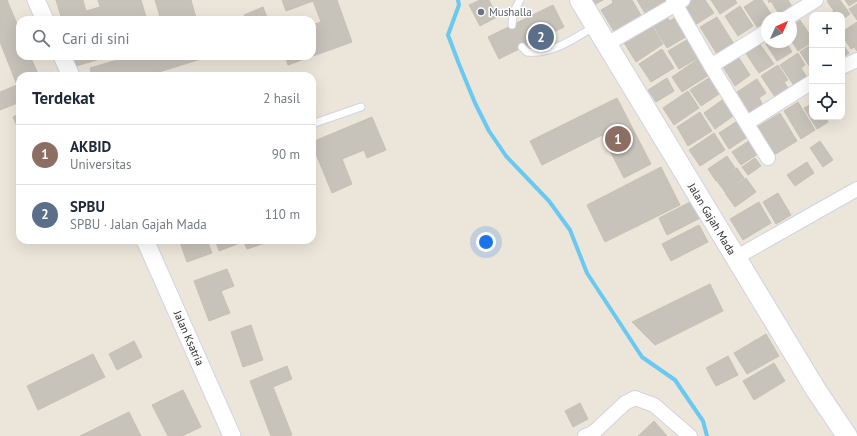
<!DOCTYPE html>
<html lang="id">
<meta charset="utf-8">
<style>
:root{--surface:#fff;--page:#f6f6f7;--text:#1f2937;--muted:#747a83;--line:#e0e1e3;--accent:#d93025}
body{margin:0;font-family:"PT Sans",sans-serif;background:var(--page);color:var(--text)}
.controls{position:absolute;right:12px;top:12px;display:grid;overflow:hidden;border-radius:8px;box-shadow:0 4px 16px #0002}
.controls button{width:36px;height:36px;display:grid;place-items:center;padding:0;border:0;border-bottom:1px solid var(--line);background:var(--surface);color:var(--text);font:20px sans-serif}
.compass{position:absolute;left:761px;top:12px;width:36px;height:36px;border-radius:50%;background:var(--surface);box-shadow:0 4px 16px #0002;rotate:45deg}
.you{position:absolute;left:486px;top:242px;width:14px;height:14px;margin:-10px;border:3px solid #fff;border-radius:50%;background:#1a73e8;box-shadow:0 0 0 6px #1a73e833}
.badge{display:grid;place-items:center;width:26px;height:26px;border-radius:50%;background:var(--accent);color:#fff;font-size:13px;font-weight:700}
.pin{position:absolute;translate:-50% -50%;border:2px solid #fff;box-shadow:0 1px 4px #0006}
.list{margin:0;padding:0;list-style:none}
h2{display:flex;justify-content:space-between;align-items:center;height:52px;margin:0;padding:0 16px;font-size:17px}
h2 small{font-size:13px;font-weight:400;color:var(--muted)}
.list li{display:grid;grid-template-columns:26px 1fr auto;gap:12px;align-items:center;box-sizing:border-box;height:60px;padding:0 16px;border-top:1px solid var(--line)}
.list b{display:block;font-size:15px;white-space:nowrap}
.list p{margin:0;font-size:13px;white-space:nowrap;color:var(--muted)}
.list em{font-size:13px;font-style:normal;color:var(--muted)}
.icon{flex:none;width:22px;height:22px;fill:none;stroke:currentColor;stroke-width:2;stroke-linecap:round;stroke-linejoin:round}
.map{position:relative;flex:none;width:857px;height:436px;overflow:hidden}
.search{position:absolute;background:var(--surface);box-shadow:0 4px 16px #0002;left:16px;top:16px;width:300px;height:44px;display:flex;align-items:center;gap:10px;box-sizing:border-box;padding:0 14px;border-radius:12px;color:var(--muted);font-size:15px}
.panel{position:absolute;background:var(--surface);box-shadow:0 4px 16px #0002;left:16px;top:72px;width:300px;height:172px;border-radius:12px}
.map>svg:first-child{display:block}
</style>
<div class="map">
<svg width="857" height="436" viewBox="0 0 857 436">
<rect width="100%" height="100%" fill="#ece5da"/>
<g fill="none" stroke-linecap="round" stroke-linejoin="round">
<path stroke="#6ac9f1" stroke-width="4" d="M458 0 459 5 448 35 459 64 475 103 489 131 506 156 549 201 570 230 587 273 642 357 675 380 703 421 707 436"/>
</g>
<path fill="#c7c2ba" stroke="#c7c1b4" d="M0 0H7L20 31V56H30L39 76H20V102L0 110V92L17 85 0 42Z
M56 0H83L86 11 100 7 98 0H141L147 20H62Z
M155 0H191L196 18 190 20H161Z
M282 0H337L352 42 288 65 285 56H312V25L321 22 313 1 286 11Z
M480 0H489L497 17 480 26 469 5Z
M591 0H603L594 5Z
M612 0H632L642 17 615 33 601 10 613 3Z
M637 0H665L666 2 646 15Z
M693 0H705L714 13 695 25 683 6Z
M711 0H735L737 3 720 14Z
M755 0H762L773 17 767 18V21L757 27 744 7Z
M768 0H788L793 8 780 16 771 1 769 3Z
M829 0H840L850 14 842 20V15H828L834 11 827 1Z
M845 0H857V1L849 6Z
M857 4V20L849 9Z
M553 5 564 27 499 59 488 37Z
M740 6 753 26 738 36 725 16Z
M263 7 268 20H246L244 15Z
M677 16 689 35 667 48 653 25 667 17 670 21Z
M717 17 734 44 717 54 700 27Z
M800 20 812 38V42L798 51 791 40V27Z
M857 22V51L854 47 851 49 842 35V32Z
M651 24 663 44 636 62 623 41Z
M690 38 701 56 679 69 668 51Z
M769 42H786L792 52 777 61 766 44Z
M759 43 774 64 759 73 745 52Z
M842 43 849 53 842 58Z
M812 44V70L800 52Z
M662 49 674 68 651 82 639 64Z
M798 53 805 65 801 68 808 79 795 87 780 65Z
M737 55 750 75 735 86 722 65Z
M73 56H99L100 59 76 66Z
M127 56H211L146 76H92L90 68 127 57Z
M698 59 709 75 682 92 672 77Z
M778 65 788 80 784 82 790 91 777 100 761 76Z
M712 76 722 92 701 106 690 90Z
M667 78 674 91 656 102 648 90Z
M757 79 766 93 759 98 764 107 751 115 737 92Z
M688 91 699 108 674 125 663 108Z
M617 98 651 164 624 178 602 135 542 165 530 141Z
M725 98 736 114 715 129 704 113Z
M798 102 815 130 801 139 784 111Z
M812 104V117H826L828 122 817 129 804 108Z
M700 112 712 131 688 146 677 127Z
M20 113V133L13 117Z
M780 113 797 141 774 155 757 127Z
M372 117 386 150 367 158 364 150 342 159 352 184 332 193 312 144V142Z
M739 120 749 136 729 149 719 133Z
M714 133 725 150 700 166 689 150Z
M752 139 761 152 741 165 732 152Z
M820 141 833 160 823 167 810 148Z
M727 156 735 168 716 181 708 169Z
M755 158 761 166 748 175 742 167Z
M807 162 814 173 795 186 787 175Z
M661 167 680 205 605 242 587 205Z
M737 168 744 178 725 192 717 181Z
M746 178 756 192 735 207 725 193Z
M778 193 791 215 776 224 763 202Z
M696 199 704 216 667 235 659 218Z
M759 202 771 223 743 240 730 219Z
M699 225 708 242 671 261 662 244Z
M179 240H207L212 253 187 262Z
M215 240H239L240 243 219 251Z
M243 240H264L265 243 247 249Z
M227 269 234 286 221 291 230 313 209 321 194 281Z
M710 284 723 311 655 345 632 322Z
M251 325 263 360 243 367 231 332Z
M766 334 779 356 747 374 734 353Z
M134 341 142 357 117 370 109 354Z
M93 354 105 377 38 410 27 386Z
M728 356 738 375 716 386 706 368Z
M774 363 785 381 754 400 743 381Z
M287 366 292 379 273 387 292 435 288 436H271L250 381Z
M183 390 201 427 182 436H168L152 405Z
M580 403 588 419 573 427 565 411Z
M129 412 141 436H80Z
M654 421 667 436H638Z"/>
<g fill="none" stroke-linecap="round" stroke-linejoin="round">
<g stroke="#d0d3e3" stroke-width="9">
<path id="service" d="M512 25C512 16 515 8 520 0
M522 47 527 52C552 55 575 38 595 26
M312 124 361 107"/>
</g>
<g stroke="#d0d3e3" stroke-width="16">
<path id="minor" d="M673 0 711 66 768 158
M787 18 816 0
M607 44 683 0
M711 66 767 31
M842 67 857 60
M747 123 812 82
M735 258 857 189
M585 436 593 433 625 403 635 398 654 405 690 436"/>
</g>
<g stroke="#d0d3e3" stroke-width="19">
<path id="tertiary" d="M36 0 45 20
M62 56 71 76
M145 240 232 436"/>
</g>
<g stroke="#d0d3e3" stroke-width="22">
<path id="secondary" d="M580 0 816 390 847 436"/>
</g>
<use href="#service" stroke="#fff" stroke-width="7"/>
<use href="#minor" stroke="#fff" stroke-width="14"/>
<use href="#tertiary" stroke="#fff" stroke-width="17"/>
<use href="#secondary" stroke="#fff" stroke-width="20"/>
</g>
<circle fill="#6b7280" stroke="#fff" stroke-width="1.5" cx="481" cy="12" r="4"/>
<g text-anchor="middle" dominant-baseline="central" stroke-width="3" stroke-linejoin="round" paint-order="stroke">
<g font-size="11" fill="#5b616d" stroke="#fff" text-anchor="start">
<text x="489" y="12">Mushalla</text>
</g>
<g font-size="11" fill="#292929" stroke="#fff">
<text transform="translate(712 219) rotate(59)">Jalan Gajah Mada</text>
<text transform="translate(189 338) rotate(66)">Jalan Ksatria</text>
</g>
</g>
</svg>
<div class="controls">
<button>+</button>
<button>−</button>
<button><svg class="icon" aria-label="locate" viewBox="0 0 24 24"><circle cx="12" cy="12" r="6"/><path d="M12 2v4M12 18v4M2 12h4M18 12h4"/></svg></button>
</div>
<svg class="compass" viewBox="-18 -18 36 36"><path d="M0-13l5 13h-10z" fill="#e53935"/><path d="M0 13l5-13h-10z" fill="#747a83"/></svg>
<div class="you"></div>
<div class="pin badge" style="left:618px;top:139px;background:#8d6e63">1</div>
<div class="pin badge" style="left:541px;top:37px;background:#5c6f8a">2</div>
<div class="search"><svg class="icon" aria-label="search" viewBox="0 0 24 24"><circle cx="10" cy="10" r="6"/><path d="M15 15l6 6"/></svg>Cari di sini</div>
<section class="panel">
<h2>Terdekat<small>2 hasil</small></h2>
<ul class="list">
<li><span class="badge" style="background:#8d6e63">1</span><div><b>AKBID</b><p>Universitas</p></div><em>90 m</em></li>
<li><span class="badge" style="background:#5c6f8a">2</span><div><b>SPBU</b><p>SPBU · Jalan Gajah Mada</p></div><em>110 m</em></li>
</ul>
</section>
</div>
